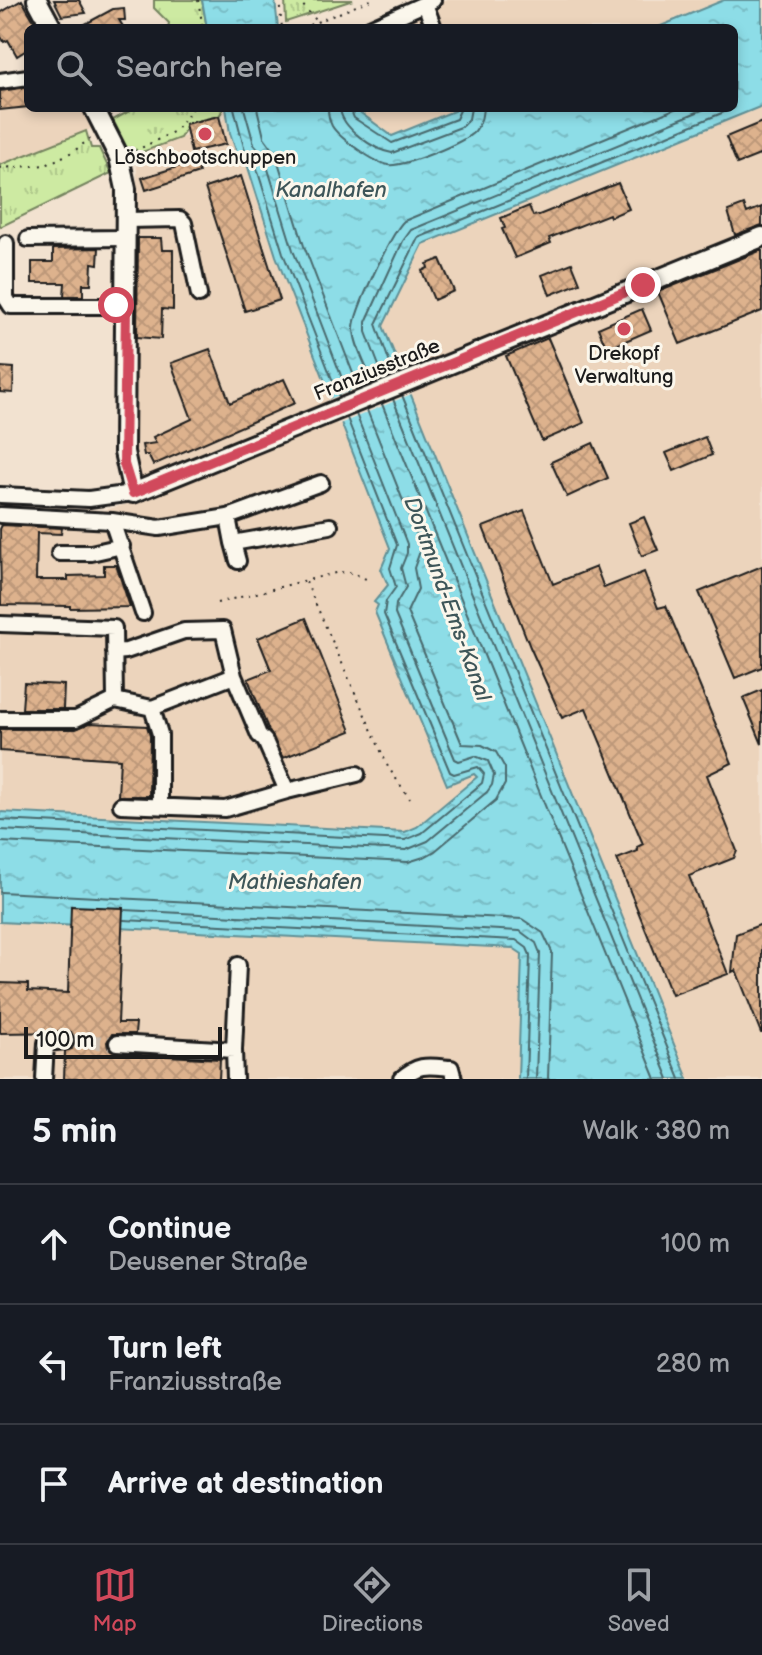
<!DOCTYPE html>
<meta charset="utf-8">
<style>
:root{--surface:#171b24;--page:#242831;--text:#f1f3f6;--muted:#9ea1a6;--line:#363941;--accent:#d1495b}
body{margin:0;font-family:"Balsamiq Sans",sans-serif;background:var(--page);color:var(--text)}
.scale{position:absolute;left:24px;bottom:20px;width:198px;box-sizing:border-box;padding-left:8px;border:4px solid #1c1c1c;border-top:0;font-size:22px;line-height:28px;white-space:nowrap;color:#1c1c1c;-webkit-text-stroke:6px #fbf7ec;paint-order:stroke}
.stop{position:absolute;width:24px;height:24px;margin:-18px;border:6px solid #d1495b;border-radius:50%;background:#fff}
.stop.end{background:#d1495b;border-color:#fff;box-shadow:0 2px 8px #0008}
.list{margin:0;padding:0;list-style:none}
h2{display:flex;justify-content:space-between;align-items:center;height:104px;margin:0;padding:0 32px;font-size:34px}
h2 small{font-size:26px;font-weight:400;color:var(--muted)}
.list li{display:grid;grid-template-columns:52px 1fr auto;gap:24px;align-items:center;box-sizing:border-box;height:120px;padding:0 32px;border-top:2px solid var(--line)}
.list b{display:block;font-size:30px;white-space:nowrap}
.list p{margin:0;font-size:26px;white-space:nowrap;color:var(--muted)}
.list em{font-size:26px;font-style:normal;color:var(--muted)}
.icon{flex:none;width:44px;height:44px;fill:none;stroke:currentColor;stroke-width:2;stroke-linecap:round;stroke-linejoin:round}
.map{position:relative;flex:none;width:762px;height:1079px;overflow:hidden}
.search{position:absolute;background:var(--surface);box-shadow:0 4px 12px #0003;left:24px;right:24px;top:24px;height:88px;display:flex;align-items:center;gap:20px;box-sizing:border-box;padding:0 28px;border-radius:12px;color:var(--muted);font-size:30px}
.sheet{height:464px;background:var(--surface)}
nav{display:flex;justify-content:space-around;align-items:center;box-sizing:border-box;height:112px;border-top:2px solid var(--line);background:var(--surface);font-size:22px;color:var(--muted)}
nav a{display:grid;justify-items:center;gap:4px}
nav .on{color:var(--accent)}
.map>svg:first-child{display:block}
</style>
<div class="map">
<svg width="762" height="1079" viewBox="0 0 762 1079">
<defs>
<pattern id="grass-tufts" width="24" height="20" patternUnits="userSpaceOnUse" patternTransform="scale(2)"><rect width="24" height="20" fill="#cdeaa2"/><path d="M3 7l-1-3M5 7V3M7 7l1-3M15 17l-1-3M17 17v-4M19 17l1-3" fill="none" stroke="#afc88b"/></pattern>
<pattern id="water-ripples" width="26" height="14" patternUnits="userSpaceOnUse" patternTransform="scale(2)"><rect width="26" height="14" fill="#8ddde7"/><path d="M2 4q2-2 4 0t4 0M15 11q2-2 4 0t4 0" fill="none" stroke="#79bdc6"/></pattern>
<pattern id="building-cross-hatch" width="8" height="8" patternUnits="userSpaceOnUse" patternTransform="scale(2)"><rect width="8" height="8" fill="#ddb28d"/><path d="M0 0l8 8M0 8l8-8" fill="none" stroke="#bd9879"/></pattern>
</defs>
<rect width="100%" height="100%" fill="#f2e2d0"/>
<filter id="ink" filterUnits="userSpaceOnUse"><feTurbulence type="fractalNoise" baseFrequency=".0125" numOctaves="2"/><feDisplacementMap in="SourceGraphic" scale="16" xChannelSelector="R" yChannelSelector="G"/><feConvolveMatrix kernelMatrix="1 2 1 2 8 2 1 2 1" color-interpolation-filters="sRGB"/></filter>
<g filter="url(#ink)">
<path fill="#ecd4bc" d="M421 0H762V1079H0V505L105 510 135 502 137 154 219 124 235 108H734V28H354Z
M28 69V108H89L98 126 41 151 0 165V74Z"/>
<path fill="url(#grass-tufts)" stroke="#74835f" stroke-width="2" d="M154 0H202L207 28H168L169 23 154 8Z
M285 0H353L286 22Z
M135 108H224L219 116 189 123 180 138 137 154 127 148 113 120Z
M86 131 91 148H99L111 173 0 227V165Z"/>
<path fill="url(#water-ripples)" stroke="#609096" stroke-width="2" d="M202 0H275L278 28H207Z
M724 0H762V106L423 244 383 326 688 1079H518L522 954 513 948 0 922V812L405 832 417 827 477 777 474 774 447 785 375 612 378 605 374 602 388 585 381 569 390 548 276 256 246 161 240 162 230 133 226 108H354L392 136 461 108H734V28H656Z"/>
<path fill="#f2e2d0" d="M404 368 414 393 337 425 327 400Z"/>
<g fill="none" stroke-linecap="round" stroke-linejoin="round">
<path stroke="#49696d" stroke-width="2" d="M234 108 245 151 254 159 283 253 339 397
M244 108 254 144 264 156 293 250 348 394
M257 108 264 137 275 152 304 246 359 389
M328 108C328 115 329 120 332 126 339 138 375 163 388 165 404 167 464 143 475 131 481 124 482 117 483 108
M340 108C341 128 374 150 392 153L461 127 469 119 471 108
M350 108 354 118 392 143 456 119 461 108
M394 375 376 324 418 238 734 108
M384 379 366 332V322L403 241 411 230 707 108
M373 383C367 367 355 347 354 330 352 315 392 232 404 221L677 108
M402 395 680 1079
M393 399 669 1079
M382 404 656 1079
M0 820 405 840 422 833 482 783 484 774 478 767 454 774 450 772 384 614 386 601 396 587 390 568 397 545 347 418
M0 830 406 850 428 841 487 792 492 785 494 775 488 761 475 756 459 761 455 759 395 614 396 604 406 587 401 568 407 553V544L356 414
M0 842 408 862 424 857 435 851 496 800 505 784V768L496 752 482 745 462 744 407 612 418 589 414 568 419 554V541L367 410
M0 892 522 919 543 933 552 952 548 1079
M125 910 520 931 536 943 540 953 536 1079
M124 920 516 940 527 948 530 955 526 1079"/>
</g>
<path fill="url(#building-cross-hatch)" stroke="#1c1c1c" stroke-width="2" d="M22 0 38 28H28V49L17 56 8 40 4 42 0 35V13Z
M54 0H79L86 13 62 16Z
M124 8 125 20H119L124 28H78L113 9Z
M28 87V107L0 110V91Z
M219 116 226 144 191 152 185 124Z
M762 122V154L737 164 726 137Z
M196 161 199 173 146 190 142 178Z
M241 176 280 300 245 311 205 188Z
M618 183 629 209 610 217 609 214 549 238 551 243 515 258 502 229 505 228 501 218 529 206 533 216 539 215Z
M744 205 747 213 762 207V225L735 235 728 211Z
M138 238H161L162 250H173V310L162 309 161 339 137 337Z
M99 248 98 264 92 263 91 284H83V296H64L65 283H32V262H53V249Z
M762 250V311L680 344 658 292Z
M440 259 454 291 434 300 422 271 428 268 427 264Z
M572 263 580 283 550 295 542 275Z
M642 309 651 330 607 349 598 328Z
M548 338 584 423 542 441 506 356Z
M210 349 230 403 284 379 295 403 153 465 148 455H144L142 445 156 443 153 437 192 419 171 363Z
M0 367 14 368 13 393 0 392Z
M705 437 712 455 674 471 666 453Z
M593 443 608 478 567 497 551 462Z
M524 511 553 584 596 567 604 588 644 572 658 608 666 606 732 763 707 775 737 851 734 858 689 876 728 974 672 995 617 859 638 851 637 847 643 844 586 708 562 718 530 647 483 527Z
M644 517 658 550 642 556 629 523Z
M2 525 62 528 61 534 37 533 36 580H68V576L104 575V565H116L130 607 70 608V606L1 605 0 529Z
M762 566V667L735 678 699 592Z
M306 618 351 731 283 758 269 731 248 679 271 670 258 638Z
M24 683 64 685 63 709H22Z
M762 690V744L743 698Z
M90 723 147 726 150 736 149 796H118L120 759 0 751V729H76Z
M71 906 123 908 118 1023H136L135 1034H112L107 1042 108 1048 116 1053 220 1059 219 1079H64L65 1051 72 1049 76 1041 71 1032 0 1033V983L28 984V991L68 993Z
M762 924V1033H761L736 970 732 972 736 934Z"/>
<g fill="none" stroke-linecap="round" stroke-linejoin="round">
<path stroke="#c7baac" stroke-width="14" stroke-dasharray="14 7" stroke-linecap="butt" d="M66 1041 117 1043"/>
<g stroke="#1c1c1c" stroke-width="20">
<path id="minor" d="M425 4 434 28
M370 28 433 0
M0 81 28 77
M126 220 180 219 184 223 199 295
M28 239 126 238
M6 243V298L11 306H126
M0 495 89 499 133 493
M0 515 112 521 143 613
M228 517 233 543 330 526
M112 521 159 528 228 517 321 483
M233 543 238 561
M59 553H91L122 546
M0 624 114 628 115 700 76 719H0
M114 652 126 651 184 631 223 630 234 676 259 735 265 741 287 791 225 809 121 805
M115 700 152 708 234 676
M152 708 160 734V806
M287 791 357 774
M117 1043 234 1050 238 965
M234 1050 235 1079
M44 1079 46 1043 66 1041
M401 1079C419 1063 428 1066 451 1068L454 1079"/>
</g>
<g stroke="#1c1c1c" stroke-width="24">
<path id="major" d="M37 0 52 28
M94 108 119 157 126 189 124 452 133 493 762 237"/>
</g>
<path stroke="#1c1c1c" stroke-width="2" stroke-dasharray="2 6" stroke-linecap="butt" d="M198 0 203 28
M279 0 282 28
M298 0 316 20
M302 28 371 0
M135 151 175 131 193 108
M0 168 46 165 74 151 91 138
M306 582 388 767 410 799
M217 603 339 572 353 573 368 580"/>
<use href="#minor" stroke="#fbf7ec" stroke-width="14"/>
<use href="#major" stroke="#fbf7ec" stroke-width="18"/>
</g>
</g>
<g fill="none" stroke-linecap="round" stroke-linejoin="round" filter="url(#ink)">
<path stroke="#d1495b" stroke-width="10" d="M116 305 126 306 124 464 133 493 643 285"/>
</g>
<g fill="#d1495b" stroke="#fbf7ec" stroke-width="3">
<circle cx="205" cy="134" r="8"/>
<circle cx="624" cy="329" r="8"/>
</g>
<g text-anchor="middle" dominant-baseline="central" stroke-width="6" stroke-linejoin="round" paint-order="stroke">
<g font-size="20" fill="#1c1c1c" stroke="#fbf7ec">
<text x="205" y="158">Löschbootschuppen</text>
<text x="624" y="354">Drekopf<tspan x="624" dy="23">Verwaltung</tspan></text>
</g>
<g font-size="20" fill="#1c1c1c" stroke="#fbf7ec">
<text transform="translate(377 370) rotate(-22)">Franziusstraße</text>
</g>
<g font-size="22" font-style="italic" fill="#3e5659" stroke="#fbf7ec">
<text x="331" y="190">Kanalhafen</text>
<text transform="translate(447 599) rotate(70)">Dortmund-Ems-Kanal</text>
<text x="295" y="882">Mathieshafen</text>
</g>
</g>
</svg>
<div class="scale">100 m</div>
<div class="stop" style="left:116px;top:305px"></div>
<div class="stop end" style="left:643px;top:285px"></div>
<div class="search"><svg class="icon" aria-label="search" viewBox="0 0 24 24"><circle cx="10" cy="10" r="6"/><path d="M15 15l6 6"/></svg>Search here</div>
</div>
<section class="sheet">
<h2>5 min<small>Walk · 380 m</small></h2>
<ul class="list">
<li><svg class="icon" aria-label="ahead" viewBox="0 0 24 24"><path d="M12 20V5M6 11l6-6 6 6"/></svg><div><b>Continue</b><p>Deusener Straße</p></div><em>100 m</em></li>
<li><svg class="icon" aria-label="left" viewBox="0 0 24 24"><path d="M17 20v-9H6M10 6l-5 5 5 5"/></svg><div><b>Turn left</b><p>Franziusstraße</p></div><em>280 m</em></li>
<li><svg class="icon" aria-label="arrive" viewBox="0 0 24 24"><path d="M6 21V4h12l-3 4 3 4H6"/></svg><div><b>Arrive at destination</b></div></li>
</ul>
</section>
<nav>
<a class="on"><svg class="icon" aria-label="map" viewBox="0 0 24 24"><path d="M3 6l6-2 6 2 6-2v14l-6 2-6-2-6 2zM9 4v14M15 6v14"/></svg>Map</a>
<a><svg class="icon" aria-label="directions" viewBox="0 0 24 24"><path d="M12 3l9 9-9 9-9-9zM9 14v-3h6M13 9l2 2-2 2"/></svg>Directions</a>
<a><svg class="icon" aria-label="saved" viewBox="0 0 24 24"><path d="M7 4h10v16l-5-4-5 4z"/></svg>Saved</a>
</nav>
